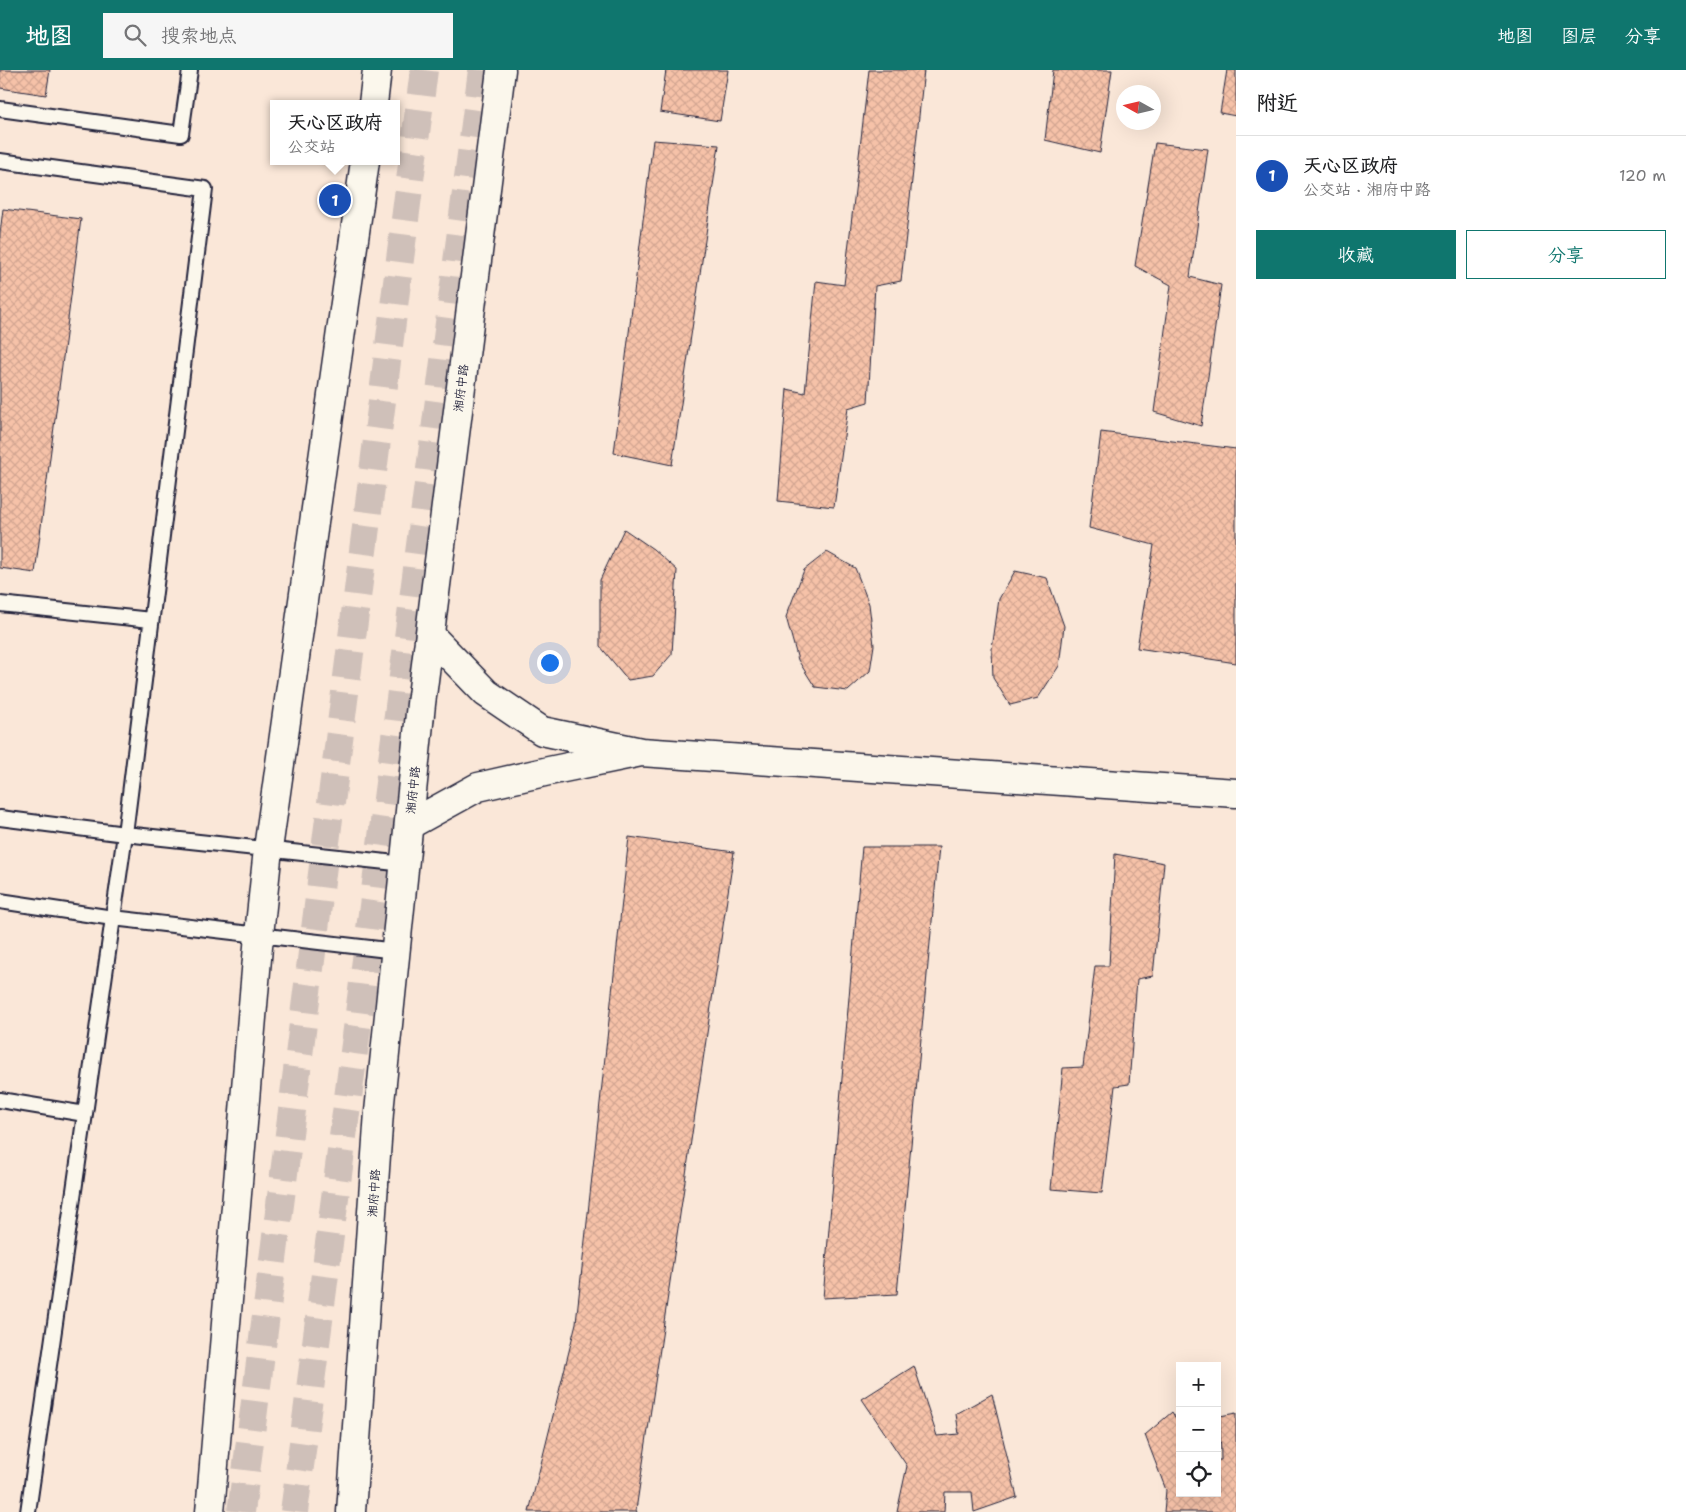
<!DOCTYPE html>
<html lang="zh">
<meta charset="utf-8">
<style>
:root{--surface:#fff;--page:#f6f6f6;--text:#202124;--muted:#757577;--line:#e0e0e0;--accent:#0f766e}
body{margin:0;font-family:"Shantell Sans","LXGW WenKai TC",sans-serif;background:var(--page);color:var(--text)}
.controls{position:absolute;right:15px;bottom:15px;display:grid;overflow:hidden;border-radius:0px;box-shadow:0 5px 20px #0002}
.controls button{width:45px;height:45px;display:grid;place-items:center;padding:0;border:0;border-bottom:1px solid var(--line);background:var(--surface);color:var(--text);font:25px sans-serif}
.compass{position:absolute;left:1116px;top:15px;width:45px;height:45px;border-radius:50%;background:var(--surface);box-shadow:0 5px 20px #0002;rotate:278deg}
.you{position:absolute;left:549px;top:592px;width:18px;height:18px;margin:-12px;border:4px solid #fff;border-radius:50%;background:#1a73e8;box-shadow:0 0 0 8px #1a73e833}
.badge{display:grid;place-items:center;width:32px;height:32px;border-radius:50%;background:var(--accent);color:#fff;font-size:16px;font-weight:700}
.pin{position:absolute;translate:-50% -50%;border:2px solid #fff;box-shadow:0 1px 5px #0006}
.popup{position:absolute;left:270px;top:30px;width:130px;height:65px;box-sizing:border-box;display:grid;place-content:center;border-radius:0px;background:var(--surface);filter:drop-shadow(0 1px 4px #0005);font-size:16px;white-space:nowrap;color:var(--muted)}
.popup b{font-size:19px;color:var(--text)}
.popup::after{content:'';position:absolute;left:50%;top:100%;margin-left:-10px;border:10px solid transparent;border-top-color:var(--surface)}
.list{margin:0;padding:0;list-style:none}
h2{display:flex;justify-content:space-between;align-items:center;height:65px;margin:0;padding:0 20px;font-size:21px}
h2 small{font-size:16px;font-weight:400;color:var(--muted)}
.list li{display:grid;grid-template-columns:32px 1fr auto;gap:15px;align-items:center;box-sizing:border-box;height:80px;padding:0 20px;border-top:1px solid var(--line)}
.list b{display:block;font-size:19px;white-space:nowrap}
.list p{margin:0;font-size:16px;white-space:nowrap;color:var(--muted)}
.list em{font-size:16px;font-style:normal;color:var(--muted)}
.actions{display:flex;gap:10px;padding:15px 20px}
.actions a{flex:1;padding:11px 0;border:1px solid var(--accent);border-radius:0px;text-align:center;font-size:18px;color:var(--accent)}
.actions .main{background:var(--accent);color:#fff}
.icon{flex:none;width:28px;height:28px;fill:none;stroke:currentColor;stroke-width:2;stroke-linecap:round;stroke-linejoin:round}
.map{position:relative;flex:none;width:1236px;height:1442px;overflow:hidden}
header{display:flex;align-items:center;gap:30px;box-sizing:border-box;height:70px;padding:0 25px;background:var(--accent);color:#fff}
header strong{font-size:24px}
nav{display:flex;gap:28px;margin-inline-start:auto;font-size:18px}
.search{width:350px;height:45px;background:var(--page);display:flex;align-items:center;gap:12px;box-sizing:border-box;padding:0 18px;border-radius:0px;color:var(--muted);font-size:19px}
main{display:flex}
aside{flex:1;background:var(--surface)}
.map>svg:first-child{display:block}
</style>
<header>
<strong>地图</strong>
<div class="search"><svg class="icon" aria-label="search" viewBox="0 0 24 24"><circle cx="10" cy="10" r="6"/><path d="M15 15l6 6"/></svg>搜索地点</div>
<nav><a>地图</a><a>图层</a><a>分享</a></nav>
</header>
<main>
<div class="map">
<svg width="1236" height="1442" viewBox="0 0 1236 1442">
<defs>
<pattern id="building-cross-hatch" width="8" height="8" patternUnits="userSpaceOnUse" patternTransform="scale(1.25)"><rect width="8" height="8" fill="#f6c2a8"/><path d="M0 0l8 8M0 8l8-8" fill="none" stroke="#d3a692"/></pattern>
</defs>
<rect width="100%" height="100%" fill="#fae7d8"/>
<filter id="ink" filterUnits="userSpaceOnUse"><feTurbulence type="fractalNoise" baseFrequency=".02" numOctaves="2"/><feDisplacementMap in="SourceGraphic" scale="10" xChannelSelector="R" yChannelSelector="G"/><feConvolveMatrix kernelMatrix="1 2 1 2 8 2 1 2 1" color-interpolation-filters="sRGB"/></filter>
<g filter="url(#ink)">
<path fill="url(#building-cross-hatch)" stroke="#22223b" d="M0 0H50L46 25 0 18Z
M666 0H728L720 51 660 42Z
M869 0H924L901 211 875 216 868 332 848 338 834 437 778 431 787 319 805 323 816 211 844 215Z
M1053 0H1112L1100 83 1045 70Z
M1227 0H1236V46L1220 43Z
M653 70 719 75 672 395 614 383Z
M1155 73 1208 79 1190 207 1221 215 1201 356 1154 342 1171 215 1135 196Z
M3 139 81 149 35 503 0 498V163Z
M1101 362 1236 379V593L1137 578 1154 475 1089 458Z
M624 459 653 479 677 500 672 584 653 606 628 610 600 576V510Z
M827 482 855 498 869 534 874 575 870 601 848 621 815 617 798 590 786 547 804 500Z
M1015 501 1047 508 1064 556 1059 596 1038 628 1010 635 993 608 992 579 999 529Z
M629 767 734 782 636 1440 637 1442H529L576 1253Z
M862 777H939L897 1224 823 1228Z
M1115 784 1164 793 1153 906 1137 909 1129 1014 1115 1016 1102 1123 1051 1119 1063 998 1083 997 1095 896H1109Z
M914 1296 937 1366 959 1364 956 1344 992 1324 1017 1427 974 1442 972 1422H945L944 1442H897L907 1396 862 1329Z
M1172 1342 1180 1355V1423H1217V1390H1221L1220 1346 1236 1343V1442H1164L1166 1420 1145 1365Z"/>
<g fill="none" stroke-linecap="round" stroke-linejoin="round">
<path stroke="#cfc0b9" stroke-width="28" stroke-dasharray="28 14" stroke-linecap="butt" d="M241 1442 424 0
M294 1442 482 0"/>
<g stroke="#22223b" stroke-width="18">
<path id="lane" d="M0 39 181 64 190 0
M0 91 205 119 125 764 28 1442
M0 534 151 550
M0 748 125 764 405 794
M0 831 113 848 396 881
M0 1030 85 1044"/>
</g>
<g stroke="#22223b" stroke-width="31">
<path id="secondary" d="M641 682 1236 723
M409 755 478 717 549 701 641 682 542 661 486 623 430 565"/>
</g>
<g stroke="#22223b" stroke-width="31">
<path id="primary" d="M373 34 377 0
M210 1442 259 865 268 779 365 91
M351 1442 379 1042 421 634 501 0"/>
</g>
<use href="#lane" stroke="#fbf7ec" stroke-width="14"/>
<use href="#secondary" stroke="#fbf7ec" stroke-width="28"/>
<use href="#primary" stroke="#fbf7ec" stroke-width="28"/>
</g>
</g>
<g text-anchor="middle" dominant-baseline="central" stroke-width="4.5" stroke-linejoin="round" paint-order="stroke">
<g font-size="12" fill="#22223b" stroke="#fbf7ec">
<text transform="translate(461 318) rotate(-83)">湘府中路</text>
<text transform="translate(413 720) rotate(-84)">湘府中路</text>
<text transform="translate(374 1123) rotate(-86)">湘府中路</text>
</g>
</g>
</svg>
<div class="controls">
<button>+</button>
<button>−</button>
<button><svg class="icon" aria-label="locate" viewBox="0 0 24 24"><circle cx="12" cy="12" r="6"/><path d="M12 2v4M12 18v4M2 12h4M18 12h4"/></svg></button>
</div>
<svg class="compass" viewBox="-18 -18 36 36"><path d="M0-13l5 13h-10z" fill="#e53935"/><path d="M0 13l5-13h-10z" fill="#757577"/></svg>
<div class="you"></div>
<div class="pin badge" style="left:335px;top:130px;background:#1a4fb4">1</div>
<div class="popup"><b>天心区政府</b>公交站</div>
</div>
<aside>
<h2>附近<small></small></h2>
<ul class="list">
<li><span class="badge" style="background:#1a4fb4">1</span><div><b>天心区政府</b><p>公交站 · 湘府中路</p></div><em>120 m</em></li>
</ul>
<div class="actions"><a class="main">收藏</a><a>分享</a></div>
</aside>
</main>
